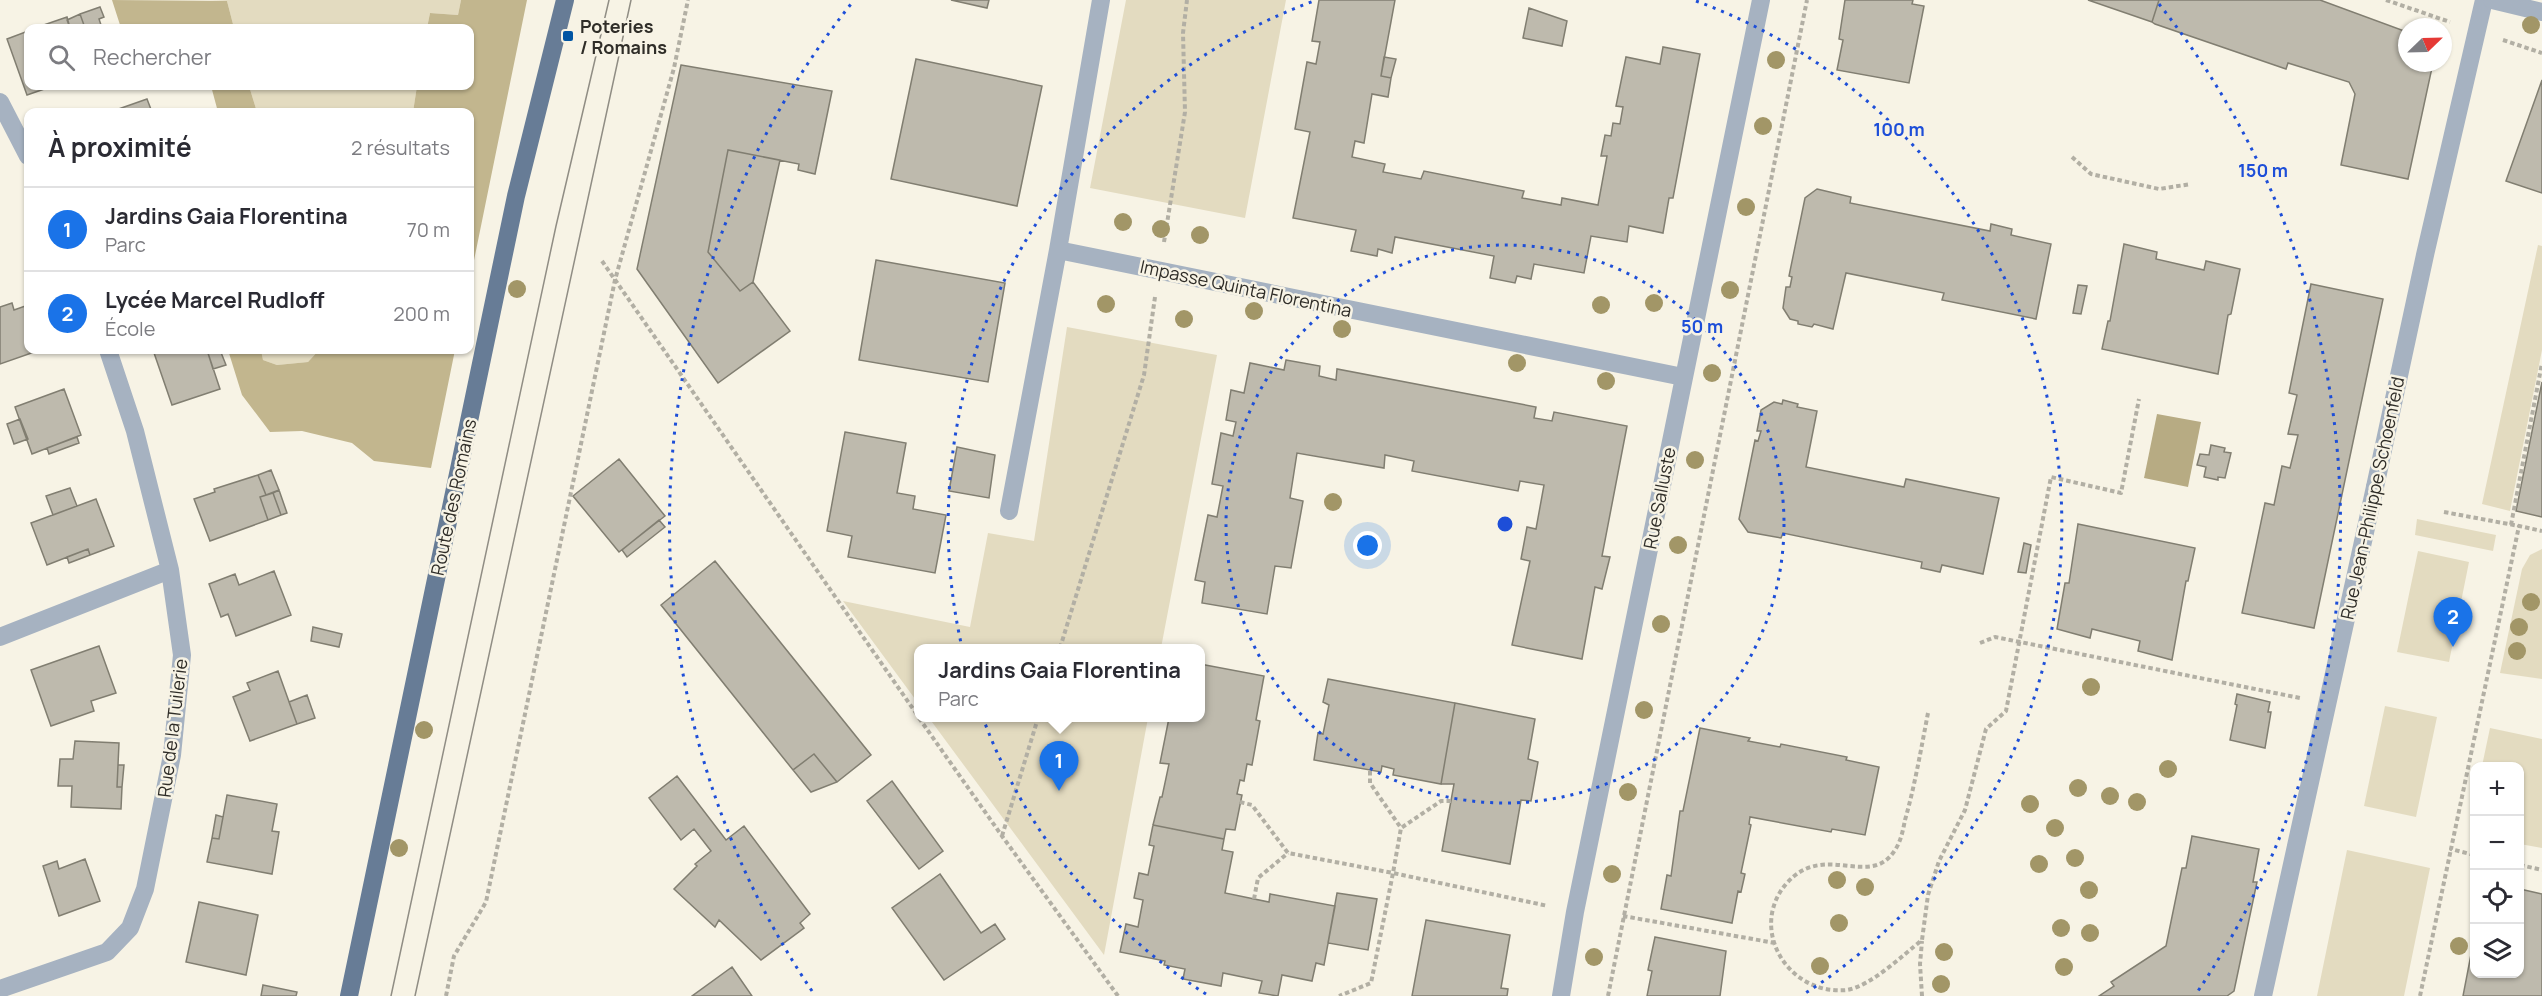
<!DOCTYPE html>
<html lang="fr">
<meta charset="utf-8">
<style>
:root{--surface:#fff;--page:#f7f7f7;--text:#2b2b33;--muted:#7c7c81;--line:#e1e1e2;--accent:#1a73e8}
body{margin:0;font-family:Manrope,sans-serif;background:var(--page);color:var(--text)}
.controls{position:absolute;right:18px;bottom:18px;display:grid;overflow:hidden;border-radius:12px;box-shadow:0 2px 4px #0004}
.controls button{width:54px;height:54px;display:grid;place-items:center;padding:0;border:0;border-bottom:2px solid var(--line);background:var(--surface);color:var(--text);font:30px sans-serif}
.compass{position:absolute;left:2398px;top:18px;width:54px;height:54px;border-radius:50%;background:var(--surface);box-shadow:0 2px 4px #0004;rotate:67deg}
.you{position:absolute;left:1368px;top:546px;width:21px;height:21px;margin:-15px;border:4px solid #fff;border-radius:50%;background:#1a73e8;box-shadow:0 0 0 9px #1a73e833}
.badge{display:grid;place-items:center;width:39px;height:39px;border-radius:50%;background:var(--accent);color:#fff;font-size:20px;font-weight:700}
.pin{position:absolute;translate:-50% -50px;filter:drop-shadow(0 2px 3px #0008)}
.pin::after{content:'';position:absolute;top:32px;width:21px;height:18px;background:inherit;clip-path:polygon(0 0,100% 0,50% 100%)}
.popup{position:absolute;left:914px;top:644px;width:291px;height:78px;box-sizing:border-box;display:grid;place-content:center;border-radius:12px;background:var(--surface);filter:drop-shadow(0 2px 4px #0005);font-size:20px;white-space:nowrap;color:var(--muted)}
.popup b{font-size:22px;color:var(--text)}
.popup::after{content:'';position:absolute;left:50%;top:100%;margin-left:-12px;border:12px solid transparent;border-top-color:var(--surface)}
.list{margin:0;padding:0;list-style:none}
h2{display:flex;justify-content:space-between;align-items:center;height:78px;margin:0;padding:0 24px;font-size:26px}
h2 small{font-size:20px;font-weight:400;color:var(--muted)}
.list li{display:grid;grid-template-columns:39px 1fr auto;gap:18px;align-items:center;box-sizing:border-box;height:84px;padding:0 24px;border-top:2px solid var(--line)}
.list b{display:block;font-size:22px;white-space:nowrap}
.list p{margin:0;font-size:20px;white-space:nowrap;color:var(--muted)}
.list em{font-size:20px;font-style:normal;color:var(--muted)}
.icon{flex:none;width:33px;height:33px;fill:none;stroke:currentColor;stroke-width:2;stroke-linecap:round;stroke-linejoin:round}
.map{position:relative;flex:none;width:2542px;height:996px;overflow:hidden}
.search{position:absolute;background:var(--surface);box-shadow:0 2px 4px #0004;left:24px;top:24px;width:450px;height:66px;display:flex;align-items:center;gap:15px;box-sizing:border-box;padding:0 21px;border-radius:12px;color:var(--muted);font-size:22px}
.panel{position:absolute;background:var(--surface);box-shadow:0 2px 4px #0004;left:24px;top:108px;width:450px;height:246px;border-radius:12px}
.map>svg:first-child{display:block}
</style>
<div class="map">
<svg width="2542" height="996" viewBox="0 0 2542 996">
<rect width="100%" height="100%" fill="#f7f3e5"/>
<path fill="#e3dbc0" d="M211 0H461L458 15 430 13 427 28H234L227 1Z
M1126 0H1286L1245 218 1090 188Z
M249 86H417L413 112H257Z
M2538 245 2542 246V350L2510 511 2482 504Z
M1067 327 1217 355 1161 648H918V703L843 601 970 627 988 533 1034 541Z
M261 350H319L308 362 277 365 263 360Z
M2417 519 2496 535 2493 551 2415 535Z
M2542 549V679L2500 673 2522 569 2530 555Z
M2418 551 2469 562 2449 662 2397 652Z
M2385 706 2437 717 2416 817 2364 806Z
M929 718H1148L1104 955Z
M2490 728 2542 739V848L2520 844V766H2482Z
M2347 850 2430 868 2404 996H2317Z"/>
<path fill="#c2b68e" d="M112 0 227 1 234 28H121Z
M461 0H527L470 280V112H413L417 86H470V28H427L430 13 458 15Z
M211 86H249L257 112H218Z
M228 350H261L263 360 277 365 308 362 319 350H455L431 468 374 461 352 443 302 431 270 432 242 395Z"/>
<path fill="#b7ab83" d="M2157 414 2201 422 2188 487 2144 478Z"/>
<path fill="#bebaad" stroke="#817e71" stroke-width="1.5" d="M951 0H989L987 8Z
M1319 0H1395L1381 76 1391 78 1388 97 1372 94 1364 143 1355 141 1352 157 1385 164 1383 172 1421 179 1424 171 1524 191 1522 198 1561 205 1562 198 1598 205 1607 156H1601L1605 135 1611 136 1613 123 1620 124 1623 107 1616 106 1626 57 1660 64 1663 47 1700 54 1673 198H1669L1663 233 1629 226 1627 242 1591 236 1584 273 1534 264 1531 279 1517 276 1515 283 1490 278 1494 256 1395 237 1392 253 1378 249 1377 256 1351 251 1356 230 1293 218 1310 132 1295 129 1307 62 1316 64 1320 42 1312 41Z
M1845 0H1913L1912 4 1924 6 1909 83 1837 70 1843 40 1839 39Z
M2088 0H2159L2152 22Z
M2159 0H2320L2407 32V63H2433L2408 179 2341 165 2355 94 2349 82 2288 63 2286 69 2155 24 2152 22Z
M100 7 104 17 99 19 102 28H85L80 14Z
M1529 8 1567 21 1562 46 1523 38Z
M80 14 85 28H70L67 20Z
M67 17 70 28H35Z
M28 31V86H53L27 95 7 39Z
M1384 57 1396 59 1391 78 1381 76Z
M916 59 1042 86 1017 206 891 179Z
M681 65 832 91 815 174 798 170 799 164 728 150 708 252 740 291 753 282 790 331 718 383 637 269Z
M2542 80V193L2506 181Z
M147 99 152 112H110Z
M728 150 780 160 753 282 740 291 708 252Z
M1817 189 1851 197 1850 203 1990 231 1991 224 2012 229 2011 235 2051 244 2036 319 1942 300 1944 293 1846 273 1833 329 1814 324 1812 327 1798 324V321L1790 319 1783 308 1786 287H1790L1792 277 1789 276 1805 198Z
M2124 244 2157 252 2156 259 2204 270 2206 261 2240 269 2231 314 2228 315 2218 374 2102 349 2108 321H2110Z
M876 260 1005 283 988 382 859 360Z
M2311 284 2383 299 2314 628 2242 613 2265 503 2274 505 2282 466 2290 468 2298 435 2288 434 2297 395 2289 393Z
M2078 285 2087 286 2081 314 2073 313Z
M12 303 14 310 28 305V350H40L0 364V307Z
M153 350H207L220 389 172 405Z
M207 350H220L226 365 213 369Z
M1286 360 1320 366 1319 376 1336 380 1337 369 1536 407 1534 418 1552 421 1554 412 1627 426 1602 556 1610 557 1602 589 1595 587 1582 659 1512 645 1530 561 1521 559 1527 527 1536 529 1544 485 1520 481 1518 491 1412 471 1414 461 1385 455 1384 468 1297 453 1290 498 1303 501 1291 568 1275 566 1267 614 1202 603 1205 582 1195 580 1208 515 1217 517 1223 486 1212 484 1221 433 1233 436 1236 422 1226 420 1231 390 1244 393 1250 363 1284 370Z
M2542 382V517L2516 511Z
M64 389 81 435 32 454 15 407Z
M1783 400 1798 404 1797 407 1817 411 1806 467 1904 487 1906 479 1999 498 1983 574 1942 565 1940 572 1921 568 1922 562 1783 533 1781 538 1748 532 1739 519 1755 440 1758 441 1761 431H1757L1761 410 1774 402 1782 404Z
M20 419 28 439 14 444 7 424Z
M845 432 906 443 897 493 915 496 913 509 946 515 935 573 848 557 852 536 827 531Z
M77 437 79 443 49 454 47 448Z
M2211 445 2225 448 2224 452 2231 453 2225 478 2218 477V480L2204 477 2206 467 2197 465 2200 454 2209 455Z
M957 447 995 455 989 498 949 491Z
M619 459 665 516 619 552 573 496Z
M271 470 279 490 266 495 258 475Z
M258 475 266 495 260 497 268 520 210 541 194 499 215 492 214 489Z
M70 488 77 506 53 515 46 496Z
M279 490 287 513 281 515 273 493Z
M273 493 281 515 268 520 260 497Z
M96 499 114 546 90 555 88 549 47 565 31 523Z
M659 520 665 527 627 557 622 550Z
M2078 524 2195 548 2188 581H2186L2172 660 2138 651 2140 641 2092 629 2090 638 2057 629 2065 583H2069Z
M2024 543 2031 545 2026 573 2018 572Z
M88 549 90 555 69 563 67 557Z
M715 561 871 755 837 782 814 754 793 770 661 605Z
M274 571 291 615 236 636 228 614 221 617 209 584 235 574 239 585Z
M313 627 342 634 339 647 311 641Z
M99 646 116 693 91 701 94 711 51 726 31 670Z
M1200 664 1264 676 1256 720 1260 721 1252 765 1247 764 1244 781 1240 780 1237 794 1242 795 1235 830 1226 829 1224 839 1153 825 1160 797H1162L1169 764 1160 763 1169 718 1179 720 1180 718H1200Z
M278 671 297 724 250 741 233 697 250 690 247 683Z
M1328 679 1455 703 1441 784 1393 775 1394 769 1382 766 1381 772 1314 760 1318 733 1323 734 1329 705 1323 702Z
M2237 694 2270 702 2268 712H2271L2265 748 2230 740 2237 705 2235 704Z
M307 695 315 718 297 724 289 702Z
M1455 703 1535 719 1528 759 1538 762 1531 801 1521 800 1510 864 1442 851 1454 784H1441Z
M1700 728 1750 738 1748 741 1780 747 1781 744 1847 757 1846 760 1879 767 1865 835 1832 829 1831 832 1750 817 1749 824 1751 825 1741 873 1745 874 1741 892 1738 891 1732 923 1661 909 1667 875 1671 876 1680 811H1683Z
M75 741 119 743 117 787H122L121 809 71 807 72 786H58L60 759H73Z
M814 754 837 782 811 792 793 770Z
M118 765H124L122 787H117Z
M677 776 726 840 744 826 810 914 800 923 804 928 761 960 719 920 715 927 674 889 697 866 695 864 711 851 694 829 681 840 649 798Z
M892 781 943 851 919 869 867 801Z
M227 795 277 804 272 831 279 832 272 874 207 862 212 838 219 839Z
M216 815 223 817 219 839 212 838Z
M1153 825 1224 839 1222 850 1233 852 1225 893 1269 902 1270 894 1335 906 1324 965 1316 963 1312 981 1282 975 1278 996 1259 993 1262 981 1223 973 1221 986 1183 979 1185 969 1164 965 1165 961 1120 952 1126 924 1138 927 1143 900 1134 898 1139 873 1148 875 1154 846 1149 845Z
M2192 836 2259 849 2253 882H2257L2234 991 2227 996H2099L2114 986 2111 982 2166 946 2182 868H2186Z
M85 859 100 901 59 916 43 866 57 861 59 869Z
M940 874 981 933 995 924 1005 939 944 980 892 908Z
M2520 889 2542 894V996H2463L2474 939V974H2520Z
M1337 893 1377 899 1368 950 1328 943Z
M199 902 258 915 246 975 186 962Z
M1426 920 1510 935 1501 988 1508 989 1507 996H1412Z
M1655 937 1726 951 1720 996H1647L1652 971 1648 970Z
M732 967 752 996H692Z
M263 985 297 992 296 996H261Z"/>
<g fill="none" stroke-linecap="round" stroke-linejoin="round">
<path stroke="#b2afa4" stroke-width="4" stroke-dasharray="4.5 3" stroke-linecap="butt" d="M2386 0 2450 22
M2503 40 2542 53
M2072 157 2091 174 2159 189 2191 184
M1164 242 1185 112 1183 33 1187 0
M602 261 918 716
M2444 512 2519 526
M2511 525 2542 363
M1980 643 1995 637 2300 698
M1060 648 1144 375 1155 297
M1928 713C1921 749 1915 785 1905 820 1903 830 1901 841 1895 850 1870 890 1824 840 1786 884 1748 929 1788 996 1847 990 1871 986 1903 955 1922 940L1928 895 1939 861 1965 810 1986 729 2006 711 2051 477 2121 493 2139 399
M919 718 1002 836 1118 996
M1370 771V783L1401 828
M1451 801H1441L1401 828 1393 873 1548 906
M1240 802 1252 805 1288 853 1393 873 1371 983 1339 996
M1002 836 1038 718
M2474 855 2451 849 2519 526 2542 531
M2520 865 2542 870
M1254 899 1258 878 1288 853
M1623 916 1775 943
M446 996 454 956 486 902 615 280 674 68 688 0
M1608 996 1807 0
M1922 996 1920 964 1922 941
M2420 996 2451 849"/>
<path stroke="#a6b2c1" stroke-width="18" d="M2375 487 2425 255 2484 0"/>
<path stroke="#a6b2c1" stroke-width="18" d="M1101 0 1058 250 1683 377
M0 102 28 156
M1009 511 1058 250
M0 637 170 570
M0 989 107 952 130 928 145 889 172 755 182 655 170 570 135 431 108 350
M1561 996 1575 912 1761 0
M2263 996 2375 487"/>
<path stroke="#a6b2c1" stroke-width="18" d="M2492 0 2542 12"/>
<path stroke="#677c96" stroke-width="18" d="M349 996 516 196 565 0"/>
<path stroke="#908d84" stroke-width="1.5" d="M391 996 556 226 609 0
M415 996 631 0"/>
</g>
<g fill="#a29667">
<circle cx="2531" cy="25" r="9"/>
<circle cx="1776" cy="60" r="9"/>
<circle cx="1763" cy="126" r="9"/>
<circle cx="1746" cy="207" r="9"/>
<circle cx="1123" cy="222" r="9"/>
<circle cx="1161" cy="229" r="9"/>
<circle cx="1200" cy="235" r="9"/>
<circle cx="517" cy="289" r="9"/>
<circle cx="1730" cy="290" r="9"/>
<circle cx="1654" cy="303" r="9"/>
<circle cx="1106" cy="304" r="9"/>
<circle cx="1601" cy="305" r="9"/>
<circle cx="1254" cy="311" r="9"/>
<circle cx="1184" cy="319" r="9"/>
<circle cx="1342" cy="329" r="9"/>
<circle cx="1517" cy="363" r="9"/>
<circle cx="1712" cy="373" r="9"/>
<circle cx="1606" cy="381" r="9"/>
<circle cx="1695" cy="460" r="9"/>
<circle cx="1333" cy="502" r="9"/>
<circle cx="1678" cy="545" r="9"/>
<circle cx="2531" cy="602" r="9"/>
<circle cx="1661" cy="624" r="9"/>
<circle cx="2519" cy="627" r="9"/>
<circle cx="2517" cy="651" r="9"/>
<circle cx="2091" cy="687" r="9"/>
<circle cx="1644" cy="710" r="9"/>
<circle cx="424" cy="730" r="9"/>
<circle cx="2168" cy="769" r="9"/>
<circle cx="2078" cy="788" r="9"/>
<circle cx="1628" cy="792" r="9"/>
<circle cx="2110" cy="796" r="9"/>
<circle cx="2137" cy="802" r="9"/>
<circle cx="2030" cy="804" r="9"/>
<circle cx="2055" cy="828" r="9"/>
<circle cx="399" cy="848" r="9"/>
<circle cx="2075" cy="858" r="9"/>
<circle cx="2039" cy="864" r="9"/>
<circle cx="1612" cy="874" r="9"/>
<circle cx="1837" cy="880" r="9"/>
<circle cx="1865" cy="887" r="9"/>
<circle cx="2089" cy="890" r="9"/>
<circle cx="1839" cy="923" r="9"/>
<circle cx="2061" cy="928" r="9"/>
<circle cx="2090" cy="933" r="9"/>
<circle cx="2459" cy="946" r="9"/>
<circle cx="1944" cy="952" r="9"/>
<circle cx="1594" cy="957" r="9"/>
<circle cx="1820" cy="966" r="9"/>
<circle cx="2064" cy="967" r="9"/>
<circle cx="1941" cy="984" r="9"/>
</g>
<g fill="none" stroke="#1d4ed8" stroke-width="3" stroke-dasharray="3 6">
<circle cx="1505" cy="524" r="279"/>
<path d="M1206 994A557 557 0 0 1 1314 1M1696 1A557 557 0 0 1 1804 994"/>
<path d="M812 991A836 836 0 0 1 851 4M2159 4A836 836 0 0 1 2198 991"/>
</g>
<rect fill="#0155a3" stroke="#f7f3e5" stroke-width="2" x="562" y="30" width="12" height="12" rx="3"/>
<g text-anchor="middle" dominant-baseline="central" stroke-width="5" stroke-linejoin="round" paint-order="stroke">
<g font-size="18" font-weight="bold" fill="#2f2d28" stroke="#f7f3e5" text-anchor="start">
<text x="580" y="26">Poteries<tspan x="580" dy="21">/ Romains</tspan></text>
</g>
<g font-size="18" fill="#2f2d28" stroke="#f7f3e5">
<text transform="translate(1246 288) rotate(12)">Impasse Quinta Florentina</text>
<text transform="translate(453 497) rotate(-78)">Route des Romains</text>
<text transform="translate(1659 498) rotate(-79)">Rue Salluste</text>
<text transform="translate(2372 498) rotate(-78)">Rue Jean-Philippe Schoenfeld</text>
<text transform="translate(172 728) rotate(-83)">Rue de la Tuilerie</text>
</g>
</g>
<circle cx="1505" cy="524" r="9" fill="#1d4ed8" stroke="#f7f3e5" stroke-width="3"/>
<g font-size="18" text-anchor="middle" font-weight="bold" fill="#1d4ed8" stroke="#f7f3e5" stroke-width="5" stroke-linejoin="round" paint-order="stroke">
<text x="1899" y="136">100 m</text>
<text x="2263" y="177">150 m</text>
<text x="1702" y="333">50 m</text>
</g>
</svg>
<div class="controls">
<button>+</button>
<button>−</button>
<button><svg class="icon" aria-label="locate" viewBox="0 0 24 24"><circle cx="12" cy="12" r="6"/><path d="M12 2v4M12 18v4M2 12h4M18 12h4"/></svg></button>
<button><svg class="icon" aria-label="layers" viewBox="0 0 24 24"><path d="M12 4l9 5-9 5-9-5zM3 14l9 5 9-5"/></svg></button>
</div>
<svg class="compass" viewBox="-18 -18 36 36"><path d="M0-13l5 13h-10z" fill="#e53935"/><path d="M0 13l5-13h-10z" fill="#7c7c81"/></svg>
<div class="you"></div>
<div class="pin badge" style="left:1059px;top:791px">1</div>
<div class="popup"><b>Jardins Gaia Florentina</b>Parc</div>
<div class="pin badge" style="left:2453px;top:647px">2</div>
<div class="search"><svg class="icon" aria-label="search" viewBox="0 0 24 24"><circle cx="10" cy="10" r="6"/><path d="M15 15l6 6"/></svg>Rechercher</div>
<section class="panel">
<h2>À proximité<small>2 résultats</small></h2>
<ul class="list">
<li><span class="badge">1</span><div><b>Jardins Gaia Florentina</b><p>Parc</p></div><em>70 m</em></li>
<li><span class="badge">2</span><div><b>Lycée Marcel Rudloff</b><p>École</p></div><em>200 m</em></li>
</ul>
</section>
</div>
